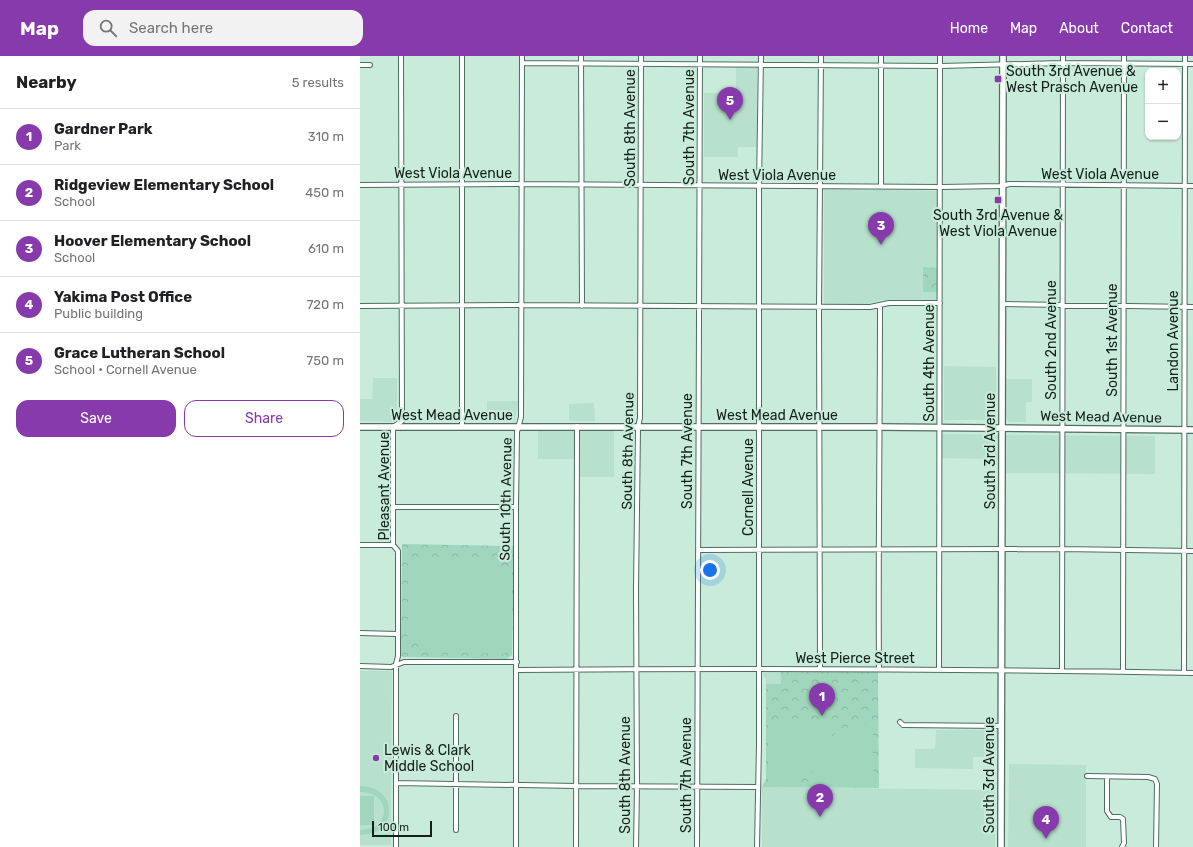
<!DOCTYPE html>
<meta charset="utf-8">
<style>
:root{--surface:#fff;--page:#f2f2f2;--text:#202124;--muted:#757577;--line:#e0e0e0;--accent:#873aab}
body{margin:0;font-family:Rubik,sans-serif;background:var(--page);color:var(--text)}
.controls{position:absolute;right:12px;top:12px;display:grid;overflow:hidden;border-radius:8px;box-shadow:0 1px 3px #0004}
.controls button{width:36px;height:36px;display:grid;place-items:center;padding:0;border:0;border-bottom:1px solid var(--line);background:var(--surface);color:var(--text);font:20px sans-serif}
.scale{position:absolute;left:12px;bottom:10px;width:60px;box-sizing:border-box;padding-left:4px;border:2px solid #14211b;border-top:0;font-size:11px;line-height:14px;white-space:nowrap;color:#14211b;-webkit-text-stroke:3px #c9ecda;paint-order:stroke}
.you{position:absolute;left:350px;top:514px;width:14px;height:14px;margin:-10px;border:3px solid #fff;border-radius:50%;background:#1a73e8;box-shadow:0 0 0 6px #1a73e833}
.badge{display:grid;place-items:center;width:26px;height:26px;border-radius:50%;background:var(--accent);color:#fff;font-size:13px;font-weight:700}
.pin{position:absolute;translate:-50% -33px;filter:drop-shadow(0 1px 2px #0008)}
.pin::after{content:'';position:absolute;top:21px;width:14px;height:12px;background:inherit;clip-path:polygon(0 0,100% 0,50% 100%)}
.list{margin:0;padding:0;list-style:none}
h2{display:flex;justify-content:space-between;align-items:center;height:52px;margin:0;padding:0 16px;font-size:17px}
h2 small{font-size:13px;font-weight:400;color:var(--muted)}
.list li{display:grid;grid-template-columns:26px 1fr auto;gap:12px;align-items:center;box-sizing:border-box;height:56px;padding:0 16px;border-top:1px solid var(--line)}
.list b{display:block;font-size:15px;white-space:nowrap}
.list p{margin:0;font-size:13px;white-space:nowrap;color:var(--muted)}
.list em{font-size:13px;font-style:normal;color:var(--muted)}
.actions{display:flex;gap:8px;padding:12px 16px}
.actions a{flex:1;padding:9px 0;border:1px solid var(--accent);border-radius:12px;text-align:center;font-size:14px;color:var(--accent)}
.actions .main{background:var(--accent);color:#fff}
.icon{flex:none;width:22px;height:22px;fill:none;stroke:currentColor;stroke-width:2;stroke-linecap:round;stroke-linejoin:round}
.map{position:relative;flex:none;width:833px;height:791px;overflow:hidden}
header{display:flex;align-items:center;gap:24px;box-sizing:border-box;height:56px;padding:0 20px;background:var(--accent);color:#fff}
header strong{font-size:19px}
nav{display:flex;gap:22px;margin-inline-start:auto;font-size:14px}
.search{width:280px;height:36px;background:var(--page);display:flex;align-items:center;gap:10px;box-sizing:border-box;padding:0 14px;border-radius:12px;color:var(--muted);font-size:15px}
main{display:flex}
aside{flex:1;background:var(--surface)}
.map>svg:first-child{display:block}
</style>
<header>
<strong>Map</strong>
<div class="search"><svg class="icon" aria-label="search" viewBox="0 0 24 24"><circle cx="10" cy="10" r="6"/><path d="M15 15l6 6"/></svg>Search here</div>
<nav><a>Home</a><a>Map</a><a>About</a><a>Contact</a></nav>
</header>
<main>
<aside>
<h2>Nearby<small>5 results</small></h2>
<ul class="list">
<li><span class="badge">1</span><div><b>Gardner Park</b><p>Park</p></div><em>310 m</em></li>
<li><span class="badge">2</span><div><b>Ridgeview Elementary School</b><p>School</p></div><em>450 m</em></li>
<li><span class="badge">3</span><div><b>Hoover Elementary School</b><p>School</p></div><em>610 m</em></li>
<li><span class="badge">4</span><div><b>Yakima Post Office</b><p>Public building</p></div><em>720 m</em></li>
<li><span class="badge">5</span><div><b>Grace Lutheran School</b><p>School · Cornell Avenue</p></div><em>750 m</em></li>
</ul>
<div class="actions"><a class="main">Save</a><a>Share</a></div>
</aside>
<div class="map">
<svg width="833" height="791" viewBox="0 0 833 791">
<defs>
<pattern id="park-crowns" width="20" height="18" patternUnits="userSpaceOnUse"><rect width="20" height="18" fill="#a0d7bc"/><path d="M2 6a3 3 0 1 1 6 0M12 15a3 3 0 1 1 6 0" fill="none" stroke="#89b8a1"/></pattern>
</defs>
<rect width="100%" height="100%" fill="#c9ecda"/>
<path fill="#b7e1cc" d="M376 11H397V91H378V101H344V37H376Z
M464 133 578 135V244H523L507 248H464Z
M584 310 636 311V361L634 364H584Z
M13 322H37V363L35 366 0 365V343H12Z
M646 323H672V346H666V366H649L646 362Z
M127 345H158L157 356 154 366H127Z
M234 347 235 365H209V348Z
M178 375H254V421H214V403H178Z
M578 378 795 380V418L638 417V403L577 402Z
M420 614 421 628H406V623L403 619V615Z
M0 615H32L31 789H0Z
M576 674H637L635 701H613V713L555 712V693H575Z
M649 708 726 709V791H648Z
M402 731 635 734V791H402Z"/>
<path fill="url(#park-crowns)" d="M563 211 577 212V236H563Z
M42 488 154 490 152 599 147 603 42 601 41 598Z
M420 614 518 616 519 732 402 731 406 723V628H421Z"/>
<path fill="#a0d7bc" d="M53 504H134L133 515 148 514V596L143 598 65 596 67 584 47 585 50 506Z
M415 668H471V681C484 671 497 669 513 668V723L509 728 454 727V715C441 724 428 729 412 727L411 672Z
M0 730C39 730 39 779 0 779V774C32 774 32 736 0 736Z
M0 740H14V769H0Z"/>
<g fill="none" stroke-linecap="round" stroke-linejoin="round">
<g stroke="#4e6e5f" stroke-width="6">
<path id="minor" d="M221 0 222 250
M521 0V130
M162 7 580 10 703 7 833 8
M0 9H10
M0 129 161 128 581 131 642 130 649 128 833 130
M642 248 833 251
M0 250 162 249 510 251 529 247H580
M102 371V0
M34 451H156
M0 489H33
M338 494 702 493 833 495
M0 577 37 578
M0 610 31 611 44 606H157
M460 613 459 252 461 0
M519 613C518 492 520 371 520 249
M157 614C382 612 608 613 833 617
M579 614 580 0
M702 615 703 0
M763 616 764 0
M824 617 825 0
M96 660V774
M540 666 543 669 641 670
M727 720 788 721 795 723 797 728 796 791
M747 721V755L751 761H760L763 763 764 787 762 791
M36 727 217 730 397 731
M36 791V608L38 600V495L33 489V371L42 365 41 0
M156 791V451L157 376 161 361 162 0
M216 791 217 370
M276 791 277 731 276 534 278 371 280 362 281 0
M337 791 340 0
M397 791 399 688V130L401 0"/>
</g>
<g stroke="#4e6e5f" stroke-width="8">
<path id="tertiary" d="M0 371H520L833 374
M641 791 643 0"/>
</g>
<use href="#minor" stroke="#fff" stroke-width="4"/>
<use href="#tertiary" stroke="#fff" stroke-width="5.5"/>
</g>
<g fill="#873aab" stroke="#c9ecda" stroke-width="1.5">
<rect x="634" y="19" width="8" height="8" rx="2"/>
<rect x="634" y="140" width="8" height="8" rx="2"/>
<circle cx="16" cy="702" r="4"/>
</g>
<g text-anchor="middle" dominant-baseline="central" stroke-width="4" stroke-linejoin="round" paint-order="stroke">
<g font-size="14" fill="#14211b" stroke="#c9ecda" text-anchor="start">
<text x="646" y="15">South 3rd Avenue &amp;<tspan x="646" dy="16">West Prasch Avenue</tspan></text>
<text x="638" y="159" text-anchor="middle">South 3rd Avenue &amp;<tspan x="638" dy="16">West Viola Avenue</tspan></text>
<text x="24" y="694">Lewis &amp; Clark<tspan x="24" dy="16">Middle School</tspan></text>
</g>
<g font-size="14" fill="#14211b" stroke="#c9ecda">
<text transform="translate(329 71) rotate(-90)">South 7th Avenue</text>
<text transform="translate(270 72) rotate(-90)">South 8th Avenue</text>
<text x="93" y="117">West Viola Avenue</text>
<text x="740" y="118">West Viola Avenue</text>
<text x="417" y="119">West Viola Avenue</text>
<text transform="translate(691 284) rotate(-90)">South 2nd Avenue</text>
<text transform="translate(752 284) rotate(-90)">South 1st Avenue</text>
<text transform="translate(813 285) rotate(-90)">Landon Avenue</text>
<text transform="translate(569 307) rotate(-90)">South 4th Avenue</text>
<text x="92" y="359">West Mead Avenue</text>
<text x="417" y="359">West Mead Avenue</text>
<text transform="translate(741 361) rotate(1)">West Mead Avenue</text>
<text transform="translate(268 395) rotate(-89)">South 8th Avenue</text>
<text transform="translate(327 395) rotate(-90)">South 7th Avenue</text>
<text transform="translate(630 395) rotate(-90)">South 3rd Avenue</text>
<text transform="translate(24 430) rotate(-90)">Pleasant Avenue</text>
<text transform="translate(388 431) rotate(-90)">Cornell Avenue</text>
<text transform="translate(146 443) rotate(-89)">South 10th Avenue</text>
<text x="495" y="602">West Pierce Street</text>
<text transform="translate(265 719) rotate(-90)">South 8th Avenue</text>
<text transform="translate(326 719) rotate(-90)">South 7th Avenue</text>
<text transform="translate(629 719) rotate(-90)">South 3rd Avenue</text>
</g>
</g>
</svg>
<div class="controls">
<button>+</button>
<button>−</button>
</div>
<div class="scale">100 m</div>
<div class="you"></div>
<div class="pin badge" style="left:462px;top:660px">1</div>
<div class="pin badge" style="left:460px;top:761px">2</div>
<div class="pin badge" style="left:521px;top:189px">3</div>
<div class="pin badge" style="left:686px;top:783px">4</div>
<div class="pin badge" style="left:370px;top:64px">5</div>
</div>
</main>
